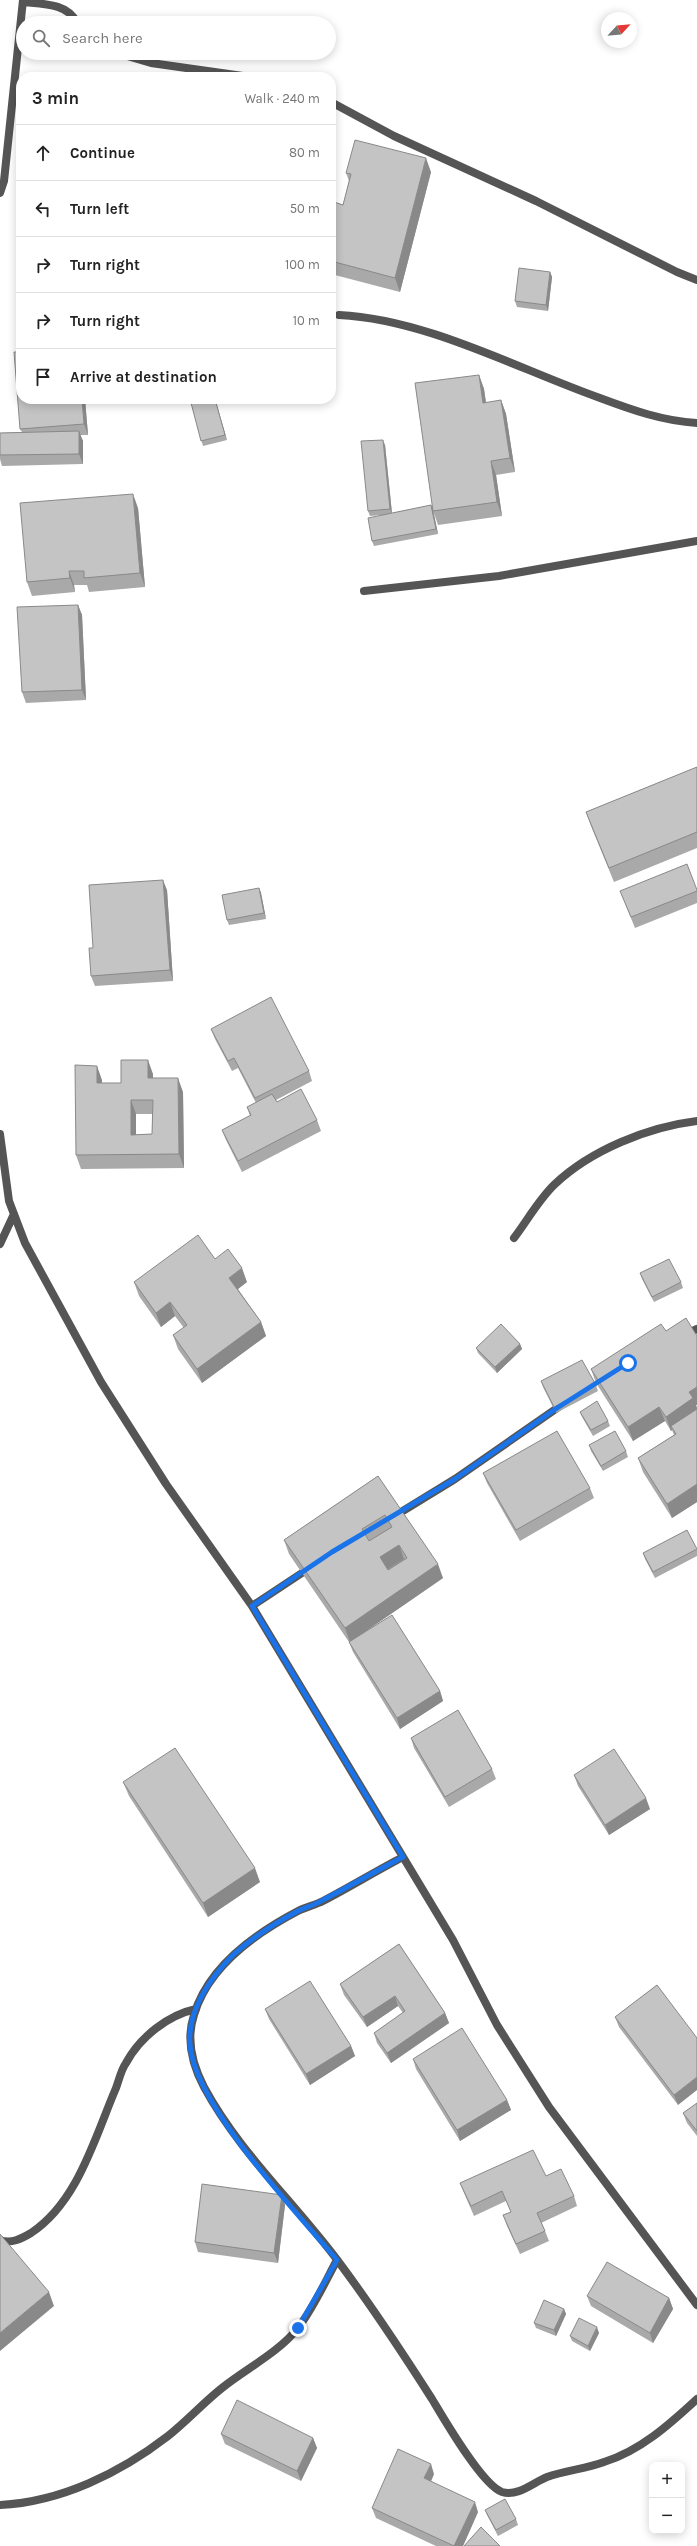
<!DOCTYPE html>
<meta charset="utf-8">
<style>
:root{--surface:#fff;--page:#f6f6f6;--text:#222;--muted:#767676;--line:#e0e0e0}
body{margin:0;font-family:Karla,sans-serif;background:var(--page);color:var(--text)}
.controls{position:absolute;right:12px;bottom:12px;display:grid;overflow:hidden;border-radius:8px;box-shadow:0 2px 10px #0003}
.controls button{width:36px;height:36px;display:grid;place-items:center;padding:0;border:0;border-bottom:1px solid var(--line);background:var(--surface);color:var(--text);font:20px sans-serif}
.compass{position:absolute;left:601px;top:12px;width:36px;height:36px;border-radius:50%;background:var(--surface);box-shadow:0 2px 10px #0003;rotate:64deg}
.stop{position:absolute;width:12px;height:12px;margin:-9px;border:3px solid #1a73e8;border-radius:50%;background:#fff}
.stop.end{background:#1a73e8;border-color:#fff;box-shadow:0 1px 4px #0008}
.list{margin:0;padding:0;list-style:none}
h2{display:flex;justify-content:space-between;align-items:center;height:52px;margin:0;padding:0 16px;font-size:17px}
h2 small{font-size:13px;font-weight:400;color:var(--muted)}
.list li{display:grid;grid-template-columns:26px 1fr auto;gap:12px;align-items:center;box-sizing:border-box;height:56px;padding:0 16px;border-top:1px solid var(--line)}
.list b{display:block;font-size:15px;white-space:nowrap}
.list em{font-size:13px;font-style:normal;color:var(--muted)}
.icon{flex:none;width:22px;height:22px;fill:none;stroke:currentColor;stroke-width:2;stroke-linecap:round;stroke-linejoin:round}
.map{position:relative;flex:none;width:697px;height:2546px;overflow:hidden}
.search{position:absolute;background:var(--surface);box-shadow:0 2px 10px #0003;left:16px;top:16px;width:320px;height:44px;display:flex;align-items:center;gap:10px;box-sizing:border-box;padding:0 14px;border-radius:22px;color:var(--muted);font-size:15px}
.panel{position:absolute;background:var(--surface);box-shadow:0 2px 10px #0003;left:16px;top:72px;width:320px;height:332px;border-radius:16px}
.map>svg:first-child{display:block}
</style>
<div class="map">
<svg width="697" height="2546" viewBox="0 0 697 2546">
<rect width="100%" height="100%" fill="#fff"/>
<g fill="none" stroke-linecap="round" stroke-linejoin="round">
<path stroke="#555" stroke-width="8" d="M514 1238C527 1221 539 1199 555 1184 591 1150 648 1127 697 1121"/>
<path stroke="#555" stroke-width="8" d="M23 2C42 4 68 3 77 23
M117 53 151 63 250 77
M331 102 394 136 536 201 677 272 697 280
M0 193 4 181 23 0
M339 315C426 319 518 369 600 398 632 410 663 421 697 423
M364 591 499 576 697 541
M0 1134 9 1201 25 1243 101 1382 166 1484 252 1606 453 1940 497 2025 549 2107 697 2305
M0 1244 14 1214
M684 1335 697 1329
M393 1517 455 1479 563 1404
M252 1606 311 1567
M403 1857C376 1871 350 1887 323 1901 315 1905 306 1907 298 1911 256 1933 208 1967 194 2015 186 2039 192 2064 204 2087 239 2152 294 2202 338 2261 371 2305 402 2352 432 2399 444 2419 482 2485 502 2492 518 2497 534 2482 547 2477 566 2470 586 2469 604 2462 640 2451 670 2424 697 2399
M0 2240C11 2244 21 2239 31 2233 78 2202 95 2137 116 2088 119 2080 121 2070 126 2063 140 2037 168 2015 196 2009
M0 2505C61 2502 120 2473 168 2436 187 2421 203 2403 222 2388 247 2368 278 2353 298 2328 314 2307 325 2282 337 2260"/>
</g>
<path fill="#a9a9a9" fill-rule="evenodd" d="M431 172 400 292 331 274V201L343 205 349 181 346 173Z
M550 272 552 277 548 311 517 307 515 301Z
M479 375 484 389 486 403 501 400 506 414 515 472 496 475 502 516 438 525 434 513 438 534 374 546 372 541 381 515 370 516 368 511 385 445 392 513 431 505 433 509Z
M85 399 88 435H80L83 441V464L2 466 0 459V433L22 432 20 429Z
M190 399H215L227 440 203 446Z
M138 508 145 587 89 592 87 585H74L75 592 32 596 27 582Z
M78 605 82 615 86 700 26 703 22 692Z
M697 767V848L614 882 591 826 586 812Z
M259 888 261 893 266 919 229 925 227 920Z
M167 890 173 981 95 986 91 976 93 948Z
M697 890V903L635 928 620 891Z
M211 1029 309 1071 312 1081 276 1100 277 1102 317 1120 321 1131 242 1172 226 1140 222 1130 250 1116 247 1107 256 1103 238 1068 232 1071 215 1039Z
M153 1074V1078L183 1092 184 1168 81 1169 76 1155 102 1080V1083H121ZM136 1114H152V1134L136 1135Z
M215 1259 247 1282 238 1289 261 1322 266 1336 202 1383 178 1349 173 1335 184 1328 175 1316 161 1327 139 1296 134 1282Z
M640 1273 681 1282 683 1288 654 1302 642 1279Z
M666 1331 697 1336V1405H696L697 1408V1502L672 1518 643 1472 638 1458 674 1435 672 1430 671 1431 665 1421 633 1441 596 1383 591 1369Z
M520 1344 522 1349 497 1373 478 1353 476 1348Z
M541 1381 596 1385 598 1391 556 1413 543 1387Z
M580 1412 608 1421 610 1426 593 1436 582 1417Z
M589 1445 626 1451 628 1457 603 1471 591 1451Z
M483 1473 590 1488 594 1498 520 1541 487 1483Z
M378 1476 443 1578 362 1634 440 1691 443 1701 400 1729 353 1652 349 1642 289 1554 284 1540Z
M697 1549V1556L655 1578 645 1559 643 1553Z
M411 1738 492 1769 496 1779 449 1807 414 1748Z
M574 1775 650 1809 609 1835 578 1786Z
M123 1782 260 1882 208 1917 129 1796Z
M399 1944 445 2013 449 2023 391 2063 377 2043 374 2033 403 2013 398 2006 367 2027 344 1995 340 1984Z
M657 1985 678 2105 619 2027 615 2017Z
M265 2009 351 2046 355 2056 310 2085 269 2019Z
M413 2059 507 2100 511 2110 460 2141 416 2069Z
M697 2103V2136L687 2123 683 2113Z
M546 2176 574 2196 577 2206 541 2223 545 2231 549 2241 520 2254 507 2226 503 2215 511 2212 506 2201 474 2216 464 2193 460 2183Z
M282 2195 285 2205 278 2263 198 2252 195 2242Z
M587 2296 669 2298 673 2309 653 2343 591 2306Z
M564 2309 566 2314 556 2336 536 2328 534 2323Z
M599 2333 590 2351 572 2341 570 2336Z
M221 2434 313 2438 317 2448 301 2481 225 2444Z
M434 2474 431 2481 478 2512 463 2546H436L376 2518 372 2508Z
M485 2510 516 2519 518 2525 498 2536 487 2515Z"/>
<path fill="#898989" d="M426 158 431 172 400 292 395 278Z
M550 272 552 277 548 311 546 305Z
M479 375 484 389 488 417 483 403Z
M82 399H85L88 435 84 424Z
M215 399 227 440 225 435Z
M501 400 506 414 515 472 510 458Z
M79 431 83 441V464L79 454Z
M383 440 385 445 392 514 390 509Z
M491 461 496 475 502 516 497 502Z
M133 494 138 508 145 587 140 573Z
M431 505 433 511 438 534 436 529Z
M69 571 74 585 75 592 70 578Z
M78 605 82 615 86 700 82 690Z
M163 880 167 890 173 981 170 970Z
M259 888 261 893 266 919 264 913Z
M148 1060 153 1074V1092L148 1078Z
M97 1066 102 1080V1097L97 1083Z
M178 1078 183 1092 184 1168 179 1154Z
M131 1100 136 1114V1149L131 1135Z
M242 1268 247 1282 234 1292 229 1278Z
M170 1302 175 1316 161 1327 156 1313Z
M261 1322 266 1336 202 1383 197 1369Z
M520 1344 522 1349 497 1373 495 1367Z
M697 1387V1405H696L697 1408V1413L671 1426 672 1430 671 1431 666 1417 689 1392Z
M659 1407 665 1421 633 1441 628 1427Z
M697 1484V1502L672 1518 667 1504Z
M399 1545 404 1559 385 1571 380 1557Z
M438 1564 443 1578 350 1642 345 1628Z
M440 1691 443 1701 400 1729 397 1718Z
M646 1798 650 1809 609 1835 605 1825Z
M255 1868 260 1882 208 1917 203 1903Z
M395 1996 398 2006 367 2027 363 2017Z
M445 2013 449 2023 391 2063 387 2053Z
M351 2046 355 2056 310 2085 306 2074Z
M697 2077V2090L678 2105 674 2095Z
M507 2100 511 2110 460 2141 457 2130Z
M282 2195 285 2205 278 2263 274 2253Z
M49 2292 54 2306 0 2351V2333Z
M669 2298 673 2309 653 2343 650 2333Z
M564 2309 566 2314 556 2336 554 2330Z
M597 2327 599 2333 590 2351 588 2346Z
M313 2438 317 2448 301 2481 297 2471Z
M431 2464 434 2474 428 2488 424 2478Z
M475 2502 478 2512 463 2546H454Z"/>
<path fill="#c4c4c4" stroke="#898989" fill-rule="evenodd" d="M355 140 426 158 395 278 331 261V201L343 205 351 174 346 173Z
M519 268 550 272 546 305 515 301Z
M14 352H21V399H82L84 424 20 429Z
M479 375 483 403 501 400 510 458 491 461 497 502 433 511 415 383Z
M190 399H215L225 435 201 441Z
M79 431V454L0 455V433Z
M383 440 390 509 368 511 361 441Z
M133 494 140 573 84 578V571H69L70 578 27 582 20 503Z
M431 505 436 529 372 541 368 518Z
M78 605 82 690 22 692 17 607Z
M697 767V832L609 868 586 812Z
M687 864 697 890V891L631 917 620 891Z
M163 880 170 970 91 976 89 948H93L89 885Z
M259 888 264 913 227 920 222 895Z
M271 997 309 1071 255 1098 234 1058 228 1061 211 1029Z
M121 1060H148V1078H178L179 1154 76 1155 75 1065 97 1066V1083H121ZM131 1100H153L152 1134 131 1135Z
M301 1089 317 1120 238 1161 222 1130 251 1115 247 1107 272 1094 277 1102Z
M198 1235 215 1259 228 1249 242 1268 229 1278 261 1322 197 1369 173 1335 187 1325 170 1302 156 1313 134 1282Z
M669 1259 681 1282 652 1297 640 1273Z
M686 1318 697 1336V1387L689 1392 693 1398 666 1417 659 1407 628 1427 591 1369 661 1324 666 1331Z
M501 1324 520 1344 495 1367 476 1348Z
M582 1360 596 1385 554 1407 541 1381Z
M597 1401 608 1421 591 1430 580 1412Z
M697 1409V1484L667 1504 638 1458 676 1434 671 1426Z
M557 1431 590 1488 516 1530 483 1473Z
M615 1431 626 1451 601 1466 589 1445Z
M378 1476 438 1564 345 1628 284 1540ZM385 1515 392 1527 369 1541 362 1529ZM399 1545 407 1558 388 1570 380 1557Z
M687 1530 697 1549 653 1572 643 1553Z
M392 1615 440 1691 397 1718 349 1642Z
M458 1710 492 1769 445 1797 411 1738Z
M175 1748 255 1868 203 1903 123 1782Z
M614 1749 646 1798 605 1825 574 1775Z
M399 1944 445 2013 387 2053 374 2033 405 2011 395 1996 363 2017 340 1984Z
M310 1981 351 2046 306 2074 265 2009Z
M657 1985 697 2038V2077L674 2095 615 2017Z
M462 2028 507 2100 457 2130 413 2059Z
M697 2103V2131L683 2113Z
M533 2150 546 2176 561 2169 574 2196 537 2213 545 2231 516 2244 503 2215 511 2212 502 2191 471 2206 460 2183Z
M202 2184 282 2195 274 2253 195 2242Z
M0 2234 49 2292 0 2333Z
M607 2262 669 2298 650 2333 587 2296Z
M544 2300 564 2309 554 2330 534 2323Z
M579 2318 597 2327 588 2346 570 2336Z
M237 2400 313 2438 297 2471 221 2434Z
M398 2449 431 2464 424 2478 475 2502 454 2546 372 2508Z
M505 2499 516 2519 496 2530 485 2510Z
M481 2527 500 2546H464Z"/>
<g fill="none" stroke-linecap="round" stroke-linejoin="round">
<path stroke="#1a73e8" stroke-width="5" d="M298 2328 337 2260C297 2213 194 2104 190 2045 187 2011 210 1978 233 1955 251 1939 277 1922 298 1911 306 1907 315 1905 323 1900 350 1886 376 1871 403 1857L252 1606 332 1552 455 1479 557 1408 628 1363"/>
</g>
</svg>
<div class="controls">
<button>+</button>
<button>−</button>
</div>
<svg class="compass" viewBox="-18 -18 36 36"><path d="M0-13l5 13h-10z" fill="#e53935"/><path d="M0 13l5-13h-10z" fill="#767676"/></svg>
<div class="stop" style="left:628px;top:1363px"></div>
<div class="stop end" style="left:298px;top:2328px"></div>
<div class="search"><svg class="icon" aria-label="search" viewBox="0 0 24 24"><circle cx="10" cy="10" r="6"/><path d="M15 15l6 6"/></svg>Search here</div>
<section class="panel">
<h2>3 min<small>Walk · 240 m</small></h2>
<ul class="list">
<li><svg class="icon" aria-label="ahead" viewBox="0 0 24 24"><path d="M12 20V5M6 11l6-6 6 6"/></svg><div><b>Continue</b></div><em>80 m</em></li>
<li><svg class="icon" aria-label="left" viewBox="0 0 24 24"><path d="M17 20v-9H6M10 6l-5 5 5 5"/></svg><div><b>Turn left</b></div><em>50 m</em></li>
<li><svg class="icon" aria-label="right" viewBox="0 0 24 24"><path d="M7 20v-9h11M14 6l5 5-5 5"/></svg><div><b>Turn right</b></div><em>100 m</em></li>
<li><svg class="icon" aria-label="right" viewBox="0 0 24 24"><path d="M7 20v-9h11M14 6l5 5-5 5"/></svg><div><b>Turn right</b></div><em>10 m</em></li>
<li><svg class="icon" aria-label="arrive" viewBox="0 0 24 24"><path d="M6 21V4h12l-3 4 3 4H6"/></svg><div><b>Arrive at destination</b></div></li>
</ul>
</section>
</div>
